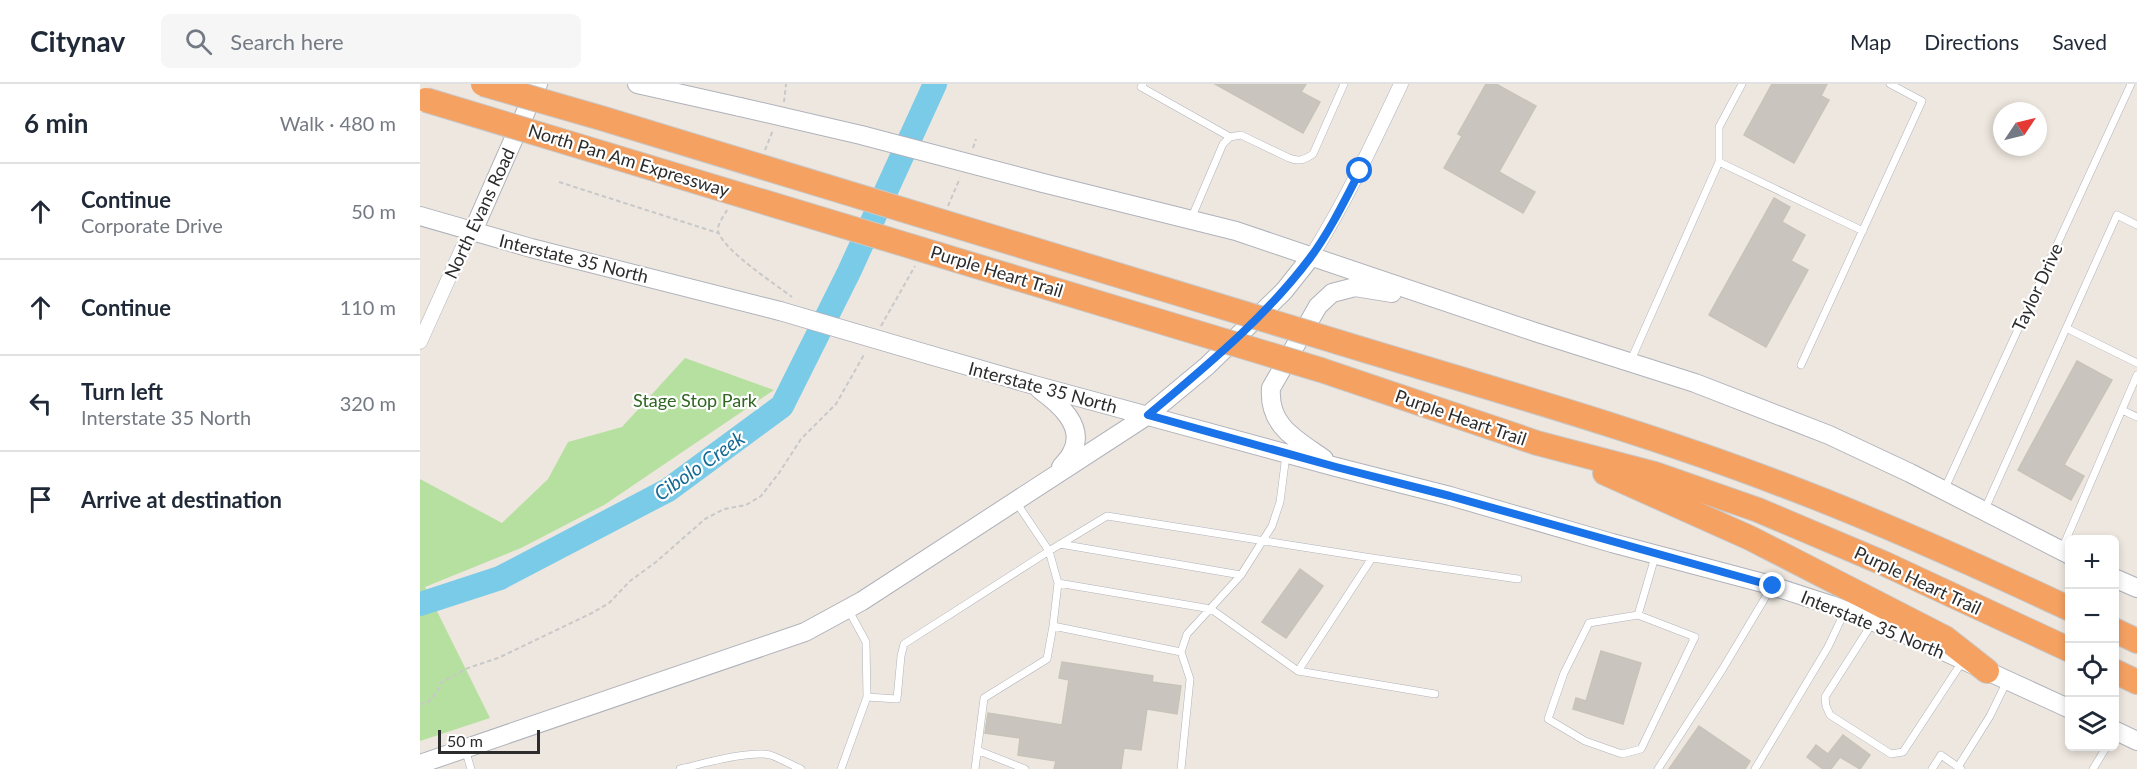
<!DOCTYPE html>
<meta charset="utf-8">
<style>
:root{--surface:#fff;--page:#f6f6f7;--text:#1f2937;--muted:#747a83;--line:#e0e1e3}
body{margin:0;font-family:Lato,sans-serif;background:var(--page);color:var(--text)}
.controls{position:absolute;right:18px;bottom:18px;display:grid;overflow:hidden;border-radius:9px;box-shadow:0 3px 9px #0003}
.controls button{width:54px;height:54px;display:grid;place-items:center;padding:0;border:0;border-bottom:2px solid var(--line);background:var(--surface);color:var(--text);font:30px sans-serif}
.compass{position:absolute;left:1573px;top:18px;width:54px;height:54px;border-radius:50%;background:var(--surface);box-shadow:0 3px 9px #0003;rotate:55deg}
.scale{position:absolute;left:18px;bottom:15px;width:102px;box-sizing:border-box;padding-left:6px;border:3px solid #2c2c2c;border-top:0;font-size:16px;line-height:21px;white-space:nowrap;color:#2c2c2c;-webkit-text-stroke:4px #fff;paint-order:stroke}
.stop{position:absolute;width:18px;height:18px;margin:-14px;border:4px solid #1a73e8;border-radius:50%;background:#fff}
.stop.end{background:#1a73e8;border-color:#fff;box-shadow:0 2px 6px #0008}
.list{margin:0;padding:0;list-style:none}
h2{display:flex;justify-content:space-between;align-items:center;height:78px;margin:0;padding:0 24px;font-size:26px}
h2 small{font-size:20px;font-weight:400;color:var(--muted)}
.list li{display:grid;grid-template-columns:39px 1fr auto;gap:18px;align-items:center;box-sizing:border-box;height:96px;padding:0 24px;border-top:2px solid var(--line)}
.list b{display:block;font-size:22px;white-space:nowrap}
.list p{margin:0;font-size:20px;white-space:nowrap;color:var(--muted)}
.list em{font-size:20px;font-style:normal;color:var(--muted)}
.icon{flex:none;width:33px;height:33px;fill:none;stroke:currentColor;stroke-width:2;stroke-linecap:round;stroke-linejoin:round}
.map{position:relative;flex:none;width:1717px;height:685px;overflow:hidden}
header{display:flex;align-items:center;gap:36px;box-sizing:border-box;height:84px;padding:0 30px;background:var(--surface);border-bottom:2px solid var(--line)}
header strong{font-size:28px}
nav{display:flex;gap:33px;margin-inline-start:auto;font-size:21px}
.search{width:420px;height:54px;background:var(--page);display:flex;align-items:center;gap:15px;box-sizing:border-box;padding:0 21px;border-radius:9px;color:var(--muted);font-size:22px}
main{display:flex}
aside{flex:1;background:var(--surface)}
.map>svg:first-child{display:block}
</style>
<header>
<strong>Citynav</strong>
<div class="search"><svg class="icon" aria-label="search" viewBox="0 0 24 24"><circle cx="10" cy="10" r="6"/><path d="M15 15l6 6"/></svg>Search here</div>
<nav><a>Map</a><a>Directions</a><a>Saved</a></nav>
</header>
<main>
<aside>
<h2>6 min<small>Walk · 480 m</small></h2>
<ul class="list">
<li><svg class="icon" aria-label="ahead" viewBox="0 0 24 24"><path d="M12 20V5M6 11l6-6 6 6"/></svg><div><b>Continue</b><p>Corporate Drive</p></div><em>50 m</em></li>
<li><svg class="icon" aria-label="ahead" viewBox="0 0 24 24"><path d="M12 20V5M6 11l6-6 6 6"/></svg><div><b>Continue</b></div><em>110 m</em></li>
<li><svg class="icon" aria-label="left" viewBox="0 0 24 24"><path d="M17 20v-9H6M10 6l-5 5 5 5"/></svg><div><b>Turn left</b><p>Interstate 35 North</p></div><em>320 m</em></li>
<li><svg class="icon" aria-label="arrive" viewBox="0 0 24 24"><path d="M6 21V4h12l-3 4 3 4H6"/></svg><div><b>Arrive at destination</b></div></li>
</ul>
</aside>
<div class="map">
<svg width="1717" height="685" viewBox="0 0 1717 685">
<rect width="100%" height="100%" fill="#ede7df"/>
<path fill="#b6e09f" d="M265 274 354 306 184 421 101 464 5 503 70 634 0 657V395L82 439 128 395 148 358 202 343Z"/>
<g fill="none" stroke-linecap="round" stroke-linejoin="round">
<path stroke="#79cbe8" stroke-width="24" d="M0 520 80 494 248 406 362 322 429 188 515 0"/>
</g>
<path fill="#c9c5be" stroke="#c8c3b9" stroke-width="1.5" d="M795 0H886L881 8 900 18 883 49Z
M1066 0H1076L1116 22 1079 88 1115 108 1103 129 1024 84 1042 52 1038 50Z
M1352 0H1407L1401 12 1409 16 1374 79 1324 51Z
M1354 114 1370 123 1362 138 1385 151 1371 177 1388 186 1346 263 1289 231Z
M1657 277 1692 296 1644 381 1664 392 1651 416 1598 386Z
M880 485 903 502 866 554 842 538Z
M1181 567 1221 579 1203 640 1153 625 1156 614 1166 617Z
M642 578 733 592 732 598 761 602 757 630 727 625 721 666 704 664 701 685H634L636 677 598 671 600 654 565 649 568 629 642 641 649 596 639 594Z
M1279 642 1330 677 1325 685H1249Z
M1423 651 1450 671 1440 685 1420 673 1411 685H1403L1387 673 1396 661 1408 670Z"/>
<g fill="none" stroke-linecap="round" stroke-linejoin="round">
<g stroke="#b0b2bb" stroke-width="8">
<path id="lane" d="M723 0 721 3 810 53
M1299 78 1443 147
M771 135 803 60 810 53 821 51 869 74C879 78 884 76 893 70L924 0
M1646 244 1717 279
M1211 276 1299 78V43L1322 0
M1381 281 1502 17 1470 0
M1702 326 1717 333
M1525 404 1711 0
M1565 425 1697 131 1717 141
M640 460 821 491
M1642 465 1717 291
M952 474 1098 495
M428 525 446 558 447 613 477 615 481 572 484 560 629 467 687 432 952 474 878 587 791 525 638 499
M1218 531 1169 539 1144 589 1128 635 1165 657 1202 670 1221 665 1275 553 1218 531 1235 473
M1453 538 1405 613 1406 622 1410 631 1471 670 1483 668 1542 578
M633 542 761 568
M878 587 1015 610
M45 665 51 685
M557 666 605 685
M1538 683 1570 632 1587 597
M260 685C282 680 329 666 350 671 360 674 371 681 381 685
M421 685 447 613
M555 685 564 614 627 575 633 542 638 499 629 467 596 418
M761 685 770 595 761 568 767 550 821 491 852 442 860 418 866 371
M1238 685 1302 586 1351 504
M1335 685 1408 563 1425 527
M1512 685 1521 671 1541 685
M1673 685 1687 662"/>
</g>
<g stroke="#b0b2bb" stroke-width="15">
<path id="street" d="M891 173C926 117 953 59 981 0
M0 258 42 165 53 147"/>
</g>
<g stroke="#b0b2bb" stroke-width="20">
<path id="secondary" d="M217 0 320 23
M623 99 816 147 1115 248 1275 299 1409 351 1490 389 1650 471
M0 132 111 164 360 227
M53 147 118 0
M510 271 614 301 916 383 1030 412 1192 459 1343 499 1411 521 1495 554 1650 625
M620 306C638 319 666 342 652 368 650 373 645 378 641 383
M904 375C876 355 848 342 851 304L898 222 912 209 935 203 972 209
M1694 494 1717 504
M1694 646 1717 657
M0 680 385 548 442 517 728 331 787 282 864 207 891 173"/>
</g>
<g stroke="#c8c8c8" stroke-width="26">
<path id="highway" d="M918 258C1065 303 1214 344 1358 399 1457 436 1554 480 1650 525
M901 286 1117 359 1235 390 1338 426 1463 479 1650 566
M1185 389 1330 454 1525 554 1567 587
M1694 546 1717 557
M1694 587 1717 598"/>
</g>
<path stroke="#c8c8c8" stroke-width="2" stroke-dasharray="4.5 3" stroke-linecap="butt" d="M364 18 366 0
M553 64 556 55
M345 66 353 46
M139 98 298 149
M528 122 540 94
M307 126C304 132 297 140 298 147 303 166 355 200 372 213
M461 242 495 182
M0 620 8 618 17 608 21 599 48 584 78 574 172 529 189 519 210 497 236 478 285 435 304 425 326 421 341 412 359 389 381 355 416 320 445 269"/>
<use href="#lane" stroke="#fff" stroke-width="7"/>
<use href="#street" stroke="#fff" stroke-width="14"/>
<use href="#secondary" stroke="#fff" stroke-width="18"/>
<use href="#highway" stroke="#f5a162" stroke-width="24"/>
<g stroke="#b0b2bb" stroke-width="20" stroke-linecap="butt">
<path id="secondary-bridge" d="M320 23 441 51 623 99
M360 227 510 271"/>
</g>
<g stroke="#c8c8c8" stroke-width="26" stroke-linecap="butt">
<path id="highway-bridge" d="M63 0 181 34 918 258
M6 16 901 286"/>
</g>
<use href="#secondary-bridge" stroke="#fff" stroke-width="18"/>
<use href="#highway-bridge" stroke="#f5a162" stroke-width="24"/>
</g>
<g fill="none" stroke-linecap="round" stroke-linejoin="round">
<path stroke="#1a73e8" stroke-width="8" d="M940 87C925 116 910 147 890 174 845 234 785 283 728 331L916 383 1030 412 1353 502"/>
</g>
<g text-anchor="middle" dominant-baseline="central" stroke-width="4.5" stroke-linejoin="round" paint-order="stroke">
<g font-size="18" fill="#2c2c2c" stroke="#fff">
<text transform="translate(209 76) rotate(17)">North Pan Am Expressway</text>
<text transform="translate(59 129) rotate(-65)">North Evans Road</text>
<text transform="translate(154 174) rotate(14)">Interstate 35 North</text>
<text transform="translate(577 187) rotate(17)">Purple Heart Trail</text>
<text transform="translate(1617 203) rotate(-65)">Taylor Drive</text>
<text transform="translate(623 303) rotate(15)">Interstate 35 North</text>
<text transform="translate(1041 333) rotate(19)">Purple Heart Trail</text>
<text transform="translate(1498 496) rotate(25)">Purple Heart Trail</text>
<text transform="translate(1453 540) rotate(22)">Interstate 35 North</text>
</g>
<g font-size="18" fill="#2e661f" stroke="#fff">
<text x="275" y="316">Stage Stop Park</text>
</g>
<g font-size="20" font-style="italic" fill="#166b96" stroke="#fff">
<text transform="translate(279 381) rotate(-35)">Cibolo Creek</text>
</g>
</g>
</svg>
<div class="controls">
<button>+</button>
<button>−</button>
<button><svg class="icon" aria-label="locate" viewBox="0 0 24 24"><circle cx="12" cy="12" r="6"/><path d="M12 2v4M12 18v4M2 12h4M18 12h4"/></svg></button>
<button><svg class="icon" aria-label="layers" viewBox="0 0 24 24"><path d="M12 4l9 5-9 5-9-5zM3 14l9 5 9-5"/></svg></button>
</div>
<svg class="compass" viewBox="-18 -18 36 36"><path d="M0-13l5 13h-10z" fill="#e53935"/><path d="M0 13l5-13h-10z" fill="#747a83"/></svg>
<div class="scale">50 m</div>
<div class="stop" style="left:940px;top:87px"></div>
<div class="stop end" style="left:1353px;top:502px"></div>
</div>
</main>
